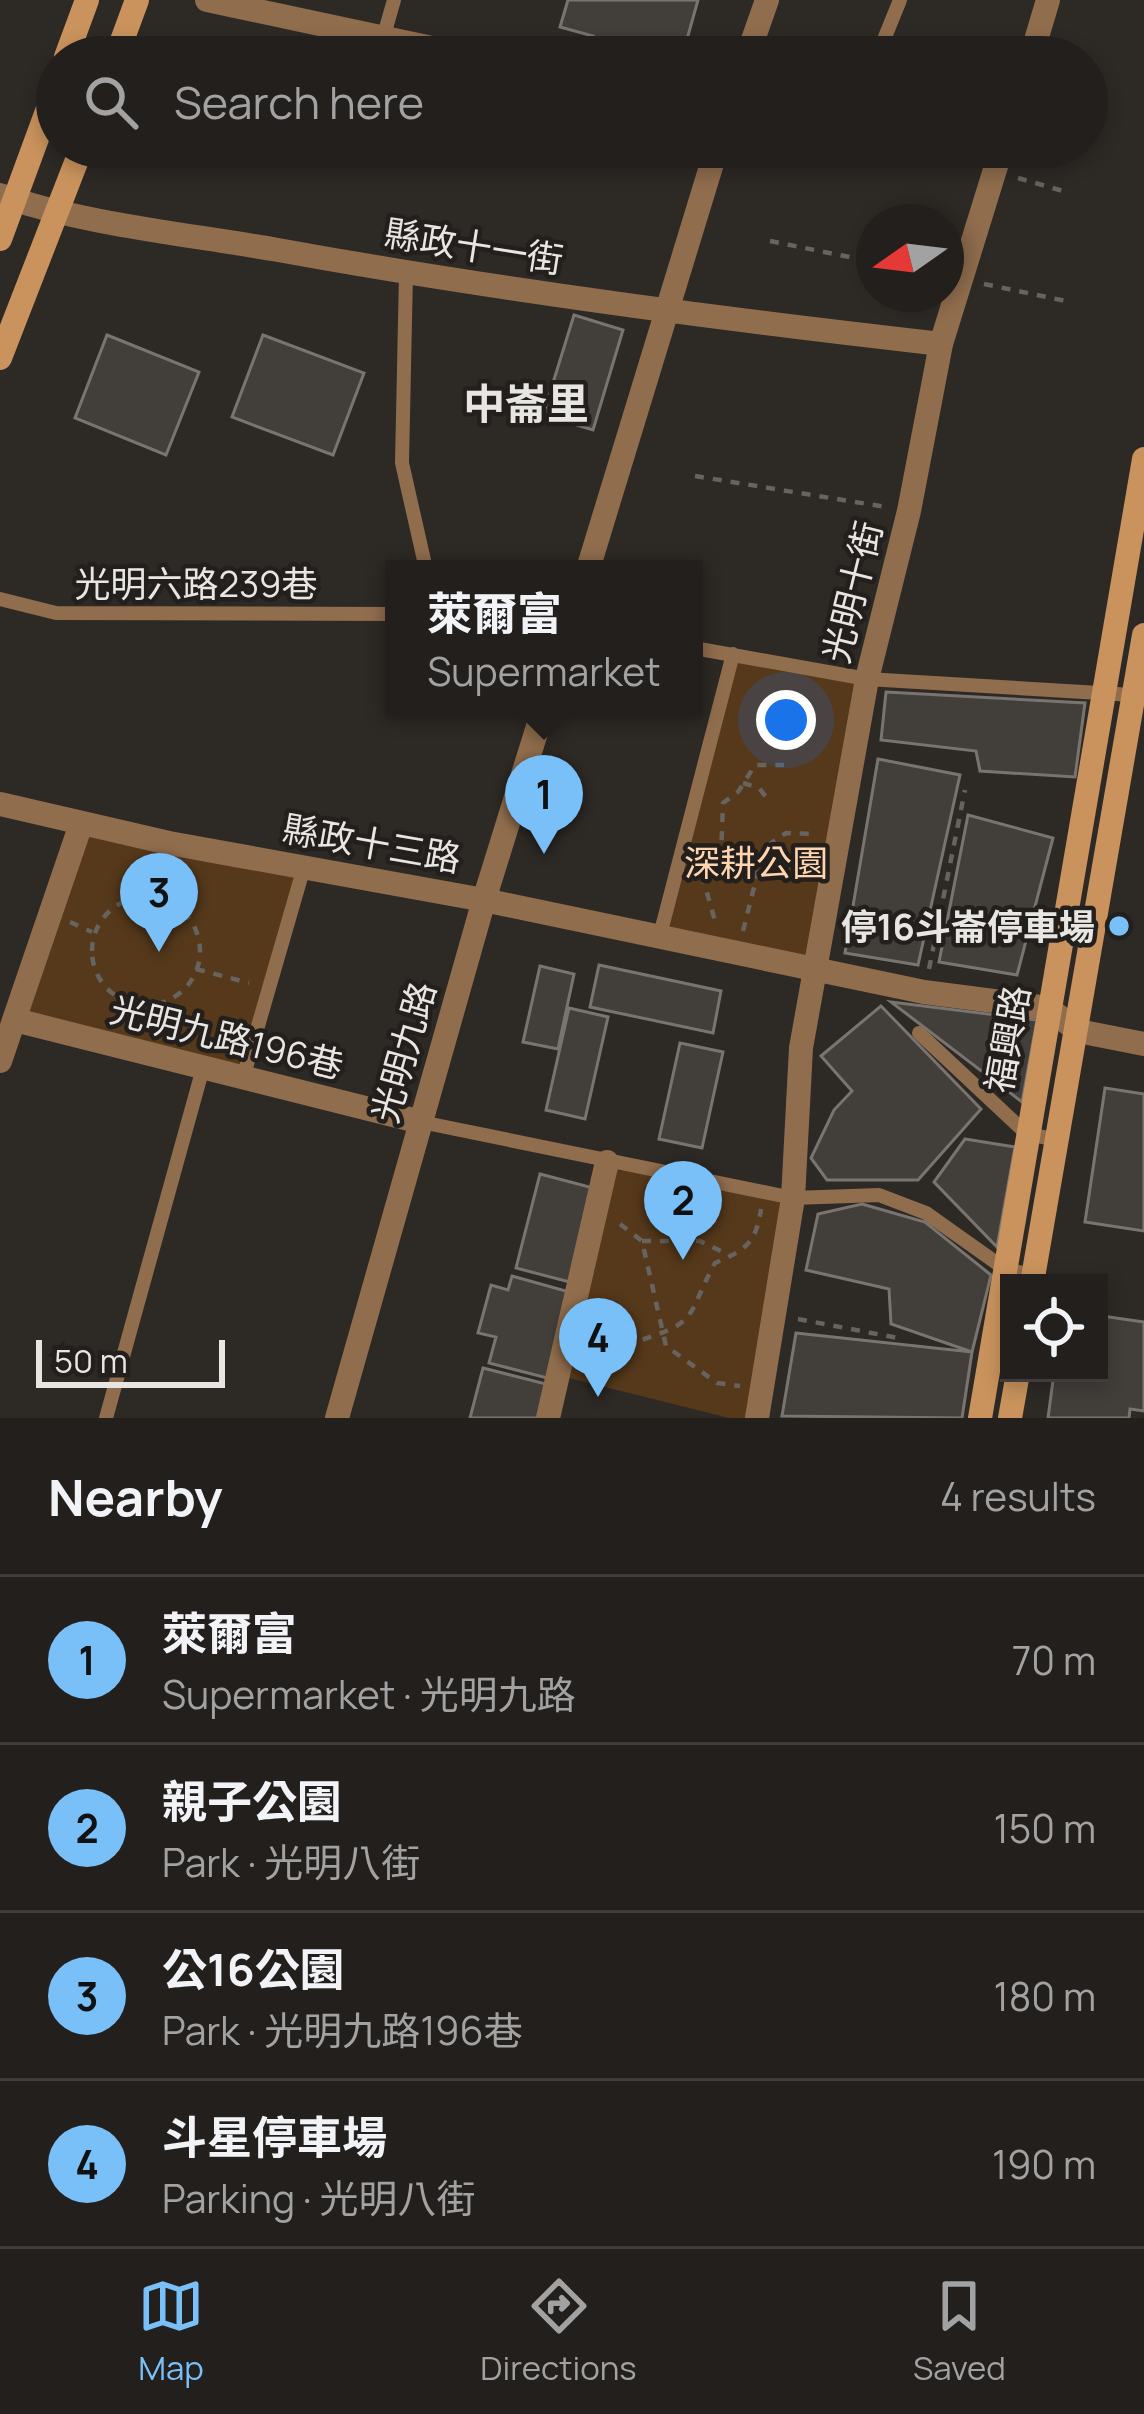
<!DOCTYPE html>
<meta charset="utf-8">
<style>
:root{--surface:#221f1c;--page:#2e2c29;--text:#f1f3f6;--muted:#a2a2a3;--line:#3f3d3b;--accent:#79bff8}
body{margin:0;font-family:Manrope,"Noto Sans TC",sans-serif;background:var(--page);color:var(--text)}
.controls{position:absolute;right:36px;bottom:36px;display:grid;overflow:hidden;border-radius:0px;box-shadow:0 6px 18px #0003}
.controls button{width:108px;height:108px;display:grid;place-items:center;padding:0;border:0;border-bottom:3px solid var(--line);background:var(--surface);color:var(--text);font:60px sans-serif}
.compass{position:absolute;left:856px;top:204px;width:108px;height:108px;border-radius:50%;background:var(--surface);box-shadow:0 6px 18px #0003;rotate:256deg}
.scale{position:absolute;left:36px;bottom:30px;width:189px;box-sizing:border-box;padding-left:12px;border:6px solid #e8e6e3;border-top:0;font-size:33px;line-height:42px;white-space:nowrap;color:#e8e6e3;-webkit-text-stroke:9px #231f1c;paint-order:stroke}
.you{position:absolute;left:786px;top:720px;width:42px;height:42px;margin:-30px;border:9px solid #fff;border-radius:50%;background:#1a73e8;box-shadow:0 0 0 18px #1a73e833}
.badge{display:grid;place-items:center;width:78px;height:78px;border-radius:50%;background:var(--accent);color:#111;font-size:39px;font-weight:700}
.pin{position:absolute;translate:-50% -99px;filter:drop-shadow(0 3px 6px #0008)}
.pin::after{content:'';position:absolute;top:63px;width:42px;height:36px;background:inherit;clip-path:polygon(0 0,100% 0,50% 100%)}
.popup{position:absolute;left:385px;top:560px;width:318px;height:156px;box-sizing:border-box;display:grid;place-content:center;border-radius:0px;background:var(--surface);filter:drop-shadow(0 3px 9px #0005);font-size:39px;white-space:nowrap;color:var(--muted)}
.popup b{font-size:45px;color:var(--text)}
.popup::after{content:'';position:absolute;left:50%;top:100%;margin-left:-24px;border:24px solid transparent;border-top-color:var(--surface)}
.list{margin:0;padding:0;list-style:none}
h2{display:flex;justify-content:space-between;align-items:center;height:156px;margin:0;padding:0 48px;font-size:51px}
h2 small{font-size:39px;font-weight:400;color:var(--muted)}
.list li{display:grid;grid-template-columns:78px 1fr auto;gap:36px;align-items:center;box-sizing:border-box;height:168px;padding:0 48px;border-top:3px solid var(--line)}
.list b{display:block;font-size:45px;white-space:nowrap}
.list p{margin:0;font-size:39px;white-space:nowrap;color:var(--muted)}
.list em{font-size:39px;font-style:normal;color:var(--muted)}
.icon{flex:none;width:66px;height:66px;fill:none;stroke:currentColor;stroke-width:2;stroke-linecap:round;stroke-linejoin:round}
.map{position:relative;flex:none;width:1144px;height:1418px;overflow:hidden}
.search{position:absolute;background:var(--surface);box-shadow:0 6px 18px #0003;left:36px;right:36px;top:36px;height:132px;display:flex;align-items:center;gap:30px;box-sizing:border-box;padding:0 42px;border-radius:66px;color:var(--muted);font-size:45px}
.sheet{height:828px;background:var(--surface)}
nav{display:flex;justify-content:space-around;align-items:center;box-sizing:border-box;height:168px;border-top:3px solid var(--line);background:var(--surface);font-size:33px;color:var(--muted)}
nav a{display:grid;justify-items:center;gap:6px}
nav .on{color:var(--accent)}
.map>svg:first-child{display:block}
</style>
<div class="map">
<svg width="1144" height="1418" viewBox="0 0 1144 1418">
<rect width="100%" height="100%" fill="#2d2925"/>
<path fill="#56391b" d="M733 654 867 679 814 967 660 935Z
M81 824 304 867 243 1078 15 1020Z
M607 1162 793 1198 757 1418H729L557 1375Z"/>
<path fill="#423e3a" stroke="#79746f" stroke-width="3" d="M568 0H698L682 57H587L593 36 560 27Z
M574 315 623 330 593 430 543 415Z
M107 335 199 372 166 455 75 418Z
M263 335 364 373 333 455 232 417Z
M886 692 1085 703 1075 777 980 771 976 751 881 740Z
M878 759 960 775 918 965 845 953Z
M968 815 1053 838 1017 975 939 962Z
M599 965 721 991 713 1033 590 1007Z
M540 966 574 974 558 1049 523 1042Z
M891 1002 1037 1020 1022 1102Z
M881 1006 981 1109 918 1180H827L811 1158 834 1110 852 1091 821 1056Z
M569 1008 608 1017 585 1119 546 1110Z
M680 1043 723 1052 702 1148 659 1139Z
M1105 1088 1144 1094V1231L1085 1222Z
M965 1139 1015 1147 997 1247 934 1182Z
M540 1174 601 1190 577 1284 516 1268Z
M862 1204 925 1222 991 1275 972 1352 891 1324 889 1289 806 1270 818 1214Z
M512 1276 573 1293 551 1379 489 1363 496 1337 478 1333 491 1285 508 1290Z
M1102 1316 1144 1322V1411L1130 1409 1129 1418H1048L1054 1373H1099Z
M796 1333 972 1352 962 1418 782 1416Z
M483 1368 550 1385 542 1418H470Z"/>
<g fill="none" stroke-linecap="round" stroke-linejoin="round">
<path stroke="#67635f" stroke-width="4.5" stroke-dasharray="9 9" stroke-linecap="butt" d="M1087 102 1103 107
M1018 178 1063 191
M770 241 874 262
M984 284 1066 301
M695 476 886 507
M743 783 759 788 770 802
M702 875 715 921
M693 877 709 874 721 857 723 803 738 792 755 765H784
M155 896 163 866
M92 951a54 54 0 1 1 108 0a54 54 0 1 1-108 0Z
M70 922 92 932
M743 931 764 848 786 833 815 834
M196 969 249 983
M929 969 965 790
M126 1026 132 1002
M620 1224 642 1241 666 1346 717 1383 740 1386
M642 1241H700L729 1255
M798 1319 898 1338
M590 1350C609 1352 620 1347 638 1341 701 1321 685 1318 715 1263 746 1250 756 1243 761 1209"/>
<path stroke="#906d4d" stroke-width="14" d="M384 35 394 0
M885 37 900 0
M406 273 402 463 426 569
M0 599 56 613 394 614
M694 648 867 679 1133 695
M660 935 733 654
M919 1033 1027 1134 1059 1140
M243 1078 304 867
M421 1122 793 1198 879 1195 926 1213 1005 1269 1034 1275
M106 1418 203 1068"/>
<path stroke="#906d4d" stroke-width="24" d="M207 0 474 57
M747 57 767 0
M1031 57 1048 0
M0 195C88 225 187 234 278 250 498 290 719 319 941 344
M588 569 717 147
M0 804 169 843 484 900 924 992 1048 1008 1078 1031 1144 1044
M15 1020 421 1122
M0 1061 81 824
M337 1418 484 900 544 707
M548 1418 607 1162
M757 1418 793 1198 801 1048 867 679 909 511 941 344 1002 147"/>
<path stroke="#ca935d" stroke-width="24" d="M66 57 87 0
M116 57 137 0
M0 239 57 84
M0 358 82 147
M1032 1283 1144 635
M980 1418 1144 459
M1010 1418 1018 1373"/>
</g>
<circle fill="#79bff8" stroke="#231f1c" stroke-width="4.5" cx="1119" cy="926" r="12"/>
<g text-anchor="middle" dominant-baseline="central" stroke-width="9" stroke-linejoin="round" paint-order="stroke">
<g font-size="36" fill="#e8e6e3" stroke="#231f1c">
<text transform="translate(474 246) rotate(9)">縣政十一街</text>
<text x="196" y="583">光明六路239巷</text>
<text transform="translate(852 592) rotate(-76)">光明十街</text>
<text transform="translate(372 843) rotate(10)">縣政十三路</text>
<text transform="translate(227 1037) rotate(14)">光明九路196巷</text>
<text transform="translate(1007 1039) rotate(-80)">福興路</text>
<text transform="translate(403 1052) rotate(-74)">光明九路</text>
</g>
<g font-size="36" fill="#fed5af" stroke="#231f1c">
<text x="756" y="862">深耕公園</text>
</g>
<g font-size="36" font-weight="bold" fill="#e8e6e3" stroke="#231f1c" text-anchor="end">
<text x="1095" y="926">停16斗崙停車場</text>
</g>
<g font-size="42" font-weight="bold" fill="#e8e6e3" stroke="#231f1c">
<text x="526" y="403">中崙里</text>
</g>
</g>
</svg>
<div class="controls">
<button><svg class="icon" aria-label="locate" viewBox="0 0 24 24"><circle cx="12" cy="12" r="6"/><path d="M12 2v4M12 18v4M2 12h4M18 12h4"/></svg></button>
</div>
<svg class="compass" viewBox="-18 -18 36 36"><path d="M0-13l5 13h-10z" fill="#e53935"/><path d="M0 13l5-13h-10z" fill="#a2a2a3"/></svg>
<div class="scale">50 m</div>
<div class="you"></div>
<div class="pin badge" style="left:544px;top:854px">1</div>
<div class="popup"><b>萊爾富</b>Supermarket</div>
<div class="pin badge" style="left:683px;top:1260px">2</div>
<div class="pin badge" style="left:159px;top:952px">3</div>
<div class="pin badge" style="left:598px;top:1397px">4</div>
<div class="search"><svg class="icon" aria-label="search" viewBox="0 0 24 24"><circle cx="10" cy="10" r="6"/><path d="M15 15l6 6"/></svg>Search here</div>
</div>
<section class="sheet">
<h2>Nearby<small>4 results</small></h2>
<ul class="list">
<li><span class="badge">1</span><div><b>萊爾富</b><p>Supermarket · 光明九路</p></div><em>70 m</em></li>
<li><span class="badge">2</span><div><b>親子公園</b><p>Park · 光明八街</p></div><em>150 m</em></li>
<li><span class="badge">3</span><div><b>公16公園</b><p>Park · 光明九路196巷</p></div><em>180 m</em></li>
<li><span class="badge">4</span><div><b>斗星停車場</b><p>Parking · 光明八街</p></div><em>190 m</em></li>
</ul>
</section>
<nav>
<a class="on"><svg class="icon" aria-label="map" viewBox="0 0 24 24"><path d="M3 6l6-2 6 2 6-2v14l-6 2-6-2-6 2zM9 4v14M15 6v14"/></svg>Map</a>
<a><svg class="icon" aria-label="directions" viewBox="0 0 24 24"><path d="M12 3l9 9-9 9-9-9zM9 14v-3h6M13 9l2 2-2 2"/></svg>Directions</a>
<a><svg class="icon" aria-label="saved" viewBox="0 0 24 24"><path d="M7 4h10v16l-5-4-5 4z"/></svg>Saved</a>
</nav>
